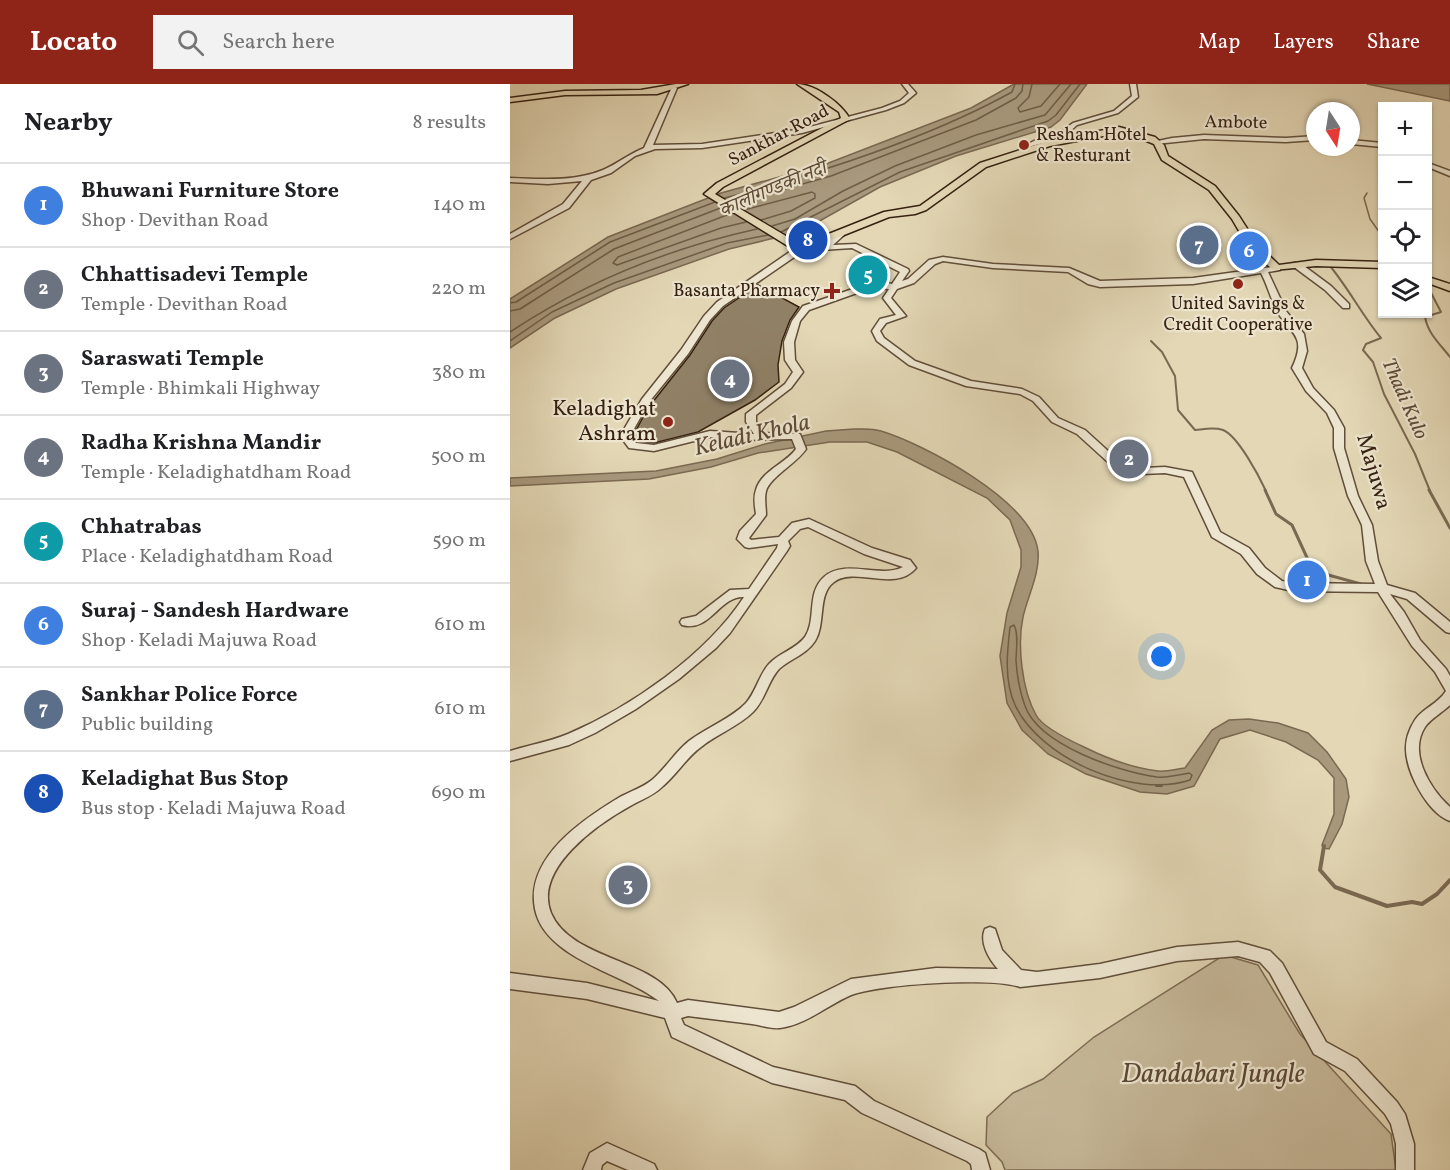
<!DOCTYPE html>
<meta charset="utf-8">
<style>
:root{--surface:#fff;--page:#f2f2f2;--text:#202124;--muted:#757577;--line:#e0e0e0;--accent:#8f2418}
body{margin:0;font-family:Vollkorn,"Noto Serif Devanagari",serif;background:var(--page);color:var(--text)}
.controls{position:absolute;right:18px;top:18px;display:grid;overflow:hidden;border-radius:0px;box-shadow:0 2px 4px #0004}
.controls button{width:54px;height:54px;display:grid;place-items:center;padding:0;border:0;border-bottom:2px solid var(--line);background:var(--surface);color:var(--text);font:30px sans-serif}
.compass{position:absolute;left:796px;top:18px;width:54px;height:54px;border-radius:50%;background:var(--surface);box-shadow:0 2px 4px #0004;rotate:168deg}
.you{position:absolute;left:652px;top:573px;width:21px;height:21px;margin:-15px;border:4px solid #fff;border-radius:50%;background:#1a73e8;box-shadow:0 0 0 9px #1a73e833}
.badge{display:grid;place-items:center;width:39px;height:39px;border-radius:50%;background:var(--accent);color:#fff;font-size:20px;font-weight:700}
.pin{position:absolute;translate:-50% -50%;border:3px solid #fff;box-shadow:0 2px 6px #0006}
.list{margin:0;padding:0;list-style:none}
h2{display:flex;justify-content:space-between;align-items:center;height:78px;margin:0;padding:0 24px;font-size:26px}
h2 small{font-size:20px;font-weight:400;color:var(--muted)}
.list li{display:grid;grid-template-columns:39px 1fr auto;gap:18px;align-items:center;box-sizing:border-box;height:84px;padding:0 24px;border-top:2px solid var(--line)}
.list b{display:block;font-size:22px;white-space:nowrap}
.list p{margin:0;font-size:20px;white-space:nowrap;color:var(--muted)}
.list em{font-size:20px;font-style:normal;color:var(--muted)}
.icon{flex:none;width:33px;height:33px;fill:none;stroke:currentColor;stroke-width:2;stroke-linecap:round;stroke-linejoin:round}
.map{position:relative;flex:none;width:940px;height:1086px;overflow:hidden}
header{display:flex;align-items:center;gap:36px;box-sizing:border-box;height:84px;padding:0 30px;background:var(--accent);color:#fff}
header strong{font-size:28px}
nav{display:flex;gap:33px;margin-inline-start:auto;font-size:21px}
.search{width:420px;height:54px;background:var(--page);display:flex;align-items:center;gap:15px;box-sizing:border-box;padding:0 21px;border-radius:0px;color:var(--muted);font-size:22px}
main{display:flex}
aside{flex:1;background:var(--surface)}
.map>svg:first-child{display:block}
</style>
<header>
<strong>Locato</strong>
<div class="search"><svg class="icon" aria-label="search" viewBox="0 0 24 24"><circle cx="10" cy="10" r="6"/><path d="M15 15l6 6"/></svg>Search here</div>
<nav><a>Map</a><a>Layers</a><a>Share</a></nav>
</header>
<main>
<aside>
<h2>Nearby<small>8 results</small></h2>
<ul class="list">
<li><span class="badge" style="background:#3f7fe0">1</span><div><b>Bhuwani Furniture Store</b><p>Shop · Devithan Road</p></div><em>140 m</em></li>
<li><span class="badge" style="background:#6b7280">2</span><div><b>Chhattisadevi Temple</b><p>Temple · Devithan Road</p></div><em>220 m</em></li>
<li><span class="badge" style="background:#6b7280">3</span><div><b>Saraswati Temple</b><p>Temple · Bhimkali Highway</p></div><em>380 m</em></li>
<li><span class="badge" style="background:#6b7280">4</span><div><b>Radha Krishna Mandir</b><p>Temple · Keladighatdham Road</p></div><em>500 m</em></li>
<li><span class="badge" style="background:#0f9aa8">5</span><div><b>Chhatrabas</b><p>Place · Keladighatdham Road</p></div><em>590 m</em></li>
<li><span class="badge" style="background:#3f7fe0">6</span><div><b>Suraj - Sandesh Hardware</b><p>Shop · Keladi Majuwa Road</p></div><em>610 m</em></li>
<li><span class="badge" style="background:#5c6f8a">7</span><div><b>Sankhar Police Force</b><p>Public building</p></div><em>610 m</em></li>
<li><span class="badge" style="background:#1a4fb4">8</span><div><b>Keladighat Bus Stop</b><p>Bus stop · Keladi Majuwa Road</p></div><em>690 m</em></li>
</ul>
</aside>
<div class="map">
<svg width="940" height="1086" viewBox="0 0 940 1086">
<rect width="100%" height="100%" fill="#e3d7b5"/>
<filter id="stains"><feTurbulence type="fractalNoise" baseFrequency=".00333" numOctaves="4"/><feColorMatrix values="0 0 0 0 .2 0 0 0 0 .09 0 0 0 0 .02 0 0 0 .5 -.17"/></filter>
<radialGradient id="worn" r=".72"><stop offset=".6" stop-color="#630" stop-opacity="0"/><stop offset="1" stop-color="#630" stop-opacity=".3"/></radialGradient>
<path fill="#c6b899" stroke="#7e6c55" stroke-width="1.5" d="M714 871 748 881 790 950 881 1050 886 1086H495L492 1078 476 1061 477 1033 503 1009 533 995 584 953Z"/>
<path fill="#a8997d" stroke="#7a6952" stroke-width="1.5" d="M504 0H577L550 36 541 43 446 72 370 103 290 148 219 165 106 205 45 234 0 264V215L98 153 211 109 316 80 461 24Z
M857 0H940V17L867 2Z
M344 345C352 345 362 344 371 347 414 360 522 417 528 467 530 490 518 511 513 533 507 561 512 606 526 631 533 644 561 657 574 663 596 674 623 684 648 687 656 688 666 685 675 684L702 646 719 636 739 635 768 639 798 649 817 668 836 695 839 713 832 740 819 765 813 764 812 761 824 730V694L808 676 776 658 740 646 710 655 684 702 657 710 630 708 576 690 538 670 512 646 497 619 490 572 497 529 511 483V466L500 436 477 414 387 368 357 358H320L248 369 201 383 139 395 0 402V394L146 387 207 375 255 360 316 347Z"/>
<g fill="none" stroke-linecap="round" stroke-linejoin="round">
<path stroke="#6f5d47" stroke-width="1.5" d="M522 0 519 13 508 24 510 28 531 22 550 0
M215 114C310 89 415 56 502 8L505 0
M224 119 321 92 466 36 506 14 512 7 513 0
M234 126 302 108 305 110V114L281 127 251 136
M222 129 108 173 103 179 107 181 211 144 236 138
M262 142 285 135 333 107 385 82 466 51 535 31 561 0
M271 148 390 88 538 37 546 31 570 0
M0 219 6 218 100 158 205 118
M0 227 10 225 104 165 213 123
M0 248C74 199 160 164 247 145
M0 257 42 228 104 199 217 159 258 151
M504 541C509 550 506 566 506 577 507 592 510 608 515 622 529 661 609 688 647 693 658 694 669 691 679 689L682 691 680 696C624 715 530 675 505 621 494 596 497 569 500 543Z"/>
<path stroke="#6f5d47" stroke-width="2" d="M646 702H652"/>
<path stroke="#7a6952" stroke-width="1.5" d="M857 109 854 114 860 135 872 152"/>
<path stroke="#7a6952" stroke-width="2" d="M820 182C839 205 852 231 871 254L856 260 853 266 863 278 874 310 905 370 920 407
M918 203 931 228 915 233C918 250 930 260 940 273
M641 257 652 268 665 292 668 326 685 346C695 345 704 343 713 346 728 352 749 392 756 407"/>
<path stroke="#7a6952" stroke-width="3" d="M755 406 766 430 782 441 799 478 811 489 851 500
M919 406 940 444"/>
<path stroke="#7a6952" stroke-width="4" d="M814 762 810 786 825 803 877 822 902 818 912 820 927 810 940 796"/>
</g>
<path fill="#908066" stroke="#362111" stroke-width="1.5" d="M248 201 289 223 280 236 272 257 268 281 269 298 245 316 188 348 144 359 127 357 124 350 138 324 180 271 202 237 214 224Z"/>
<g fill="none" stroke-linecap="round" stroke-linejoin="round">
<g stroke="#614e3a" stroke-width="3">
<path id="minor" d="M392 0H398L406 9 394 19 376 26 292 49 192 64 145 65 125 72 101 89 81 96 59 124 0 155V150L53 120 72 97 38 100 0 98V94C31 95 64 98 93 86 107 80 119 70 134 64L162 3 167 4 143 61 192 60 292 45 372 24 390 17 399 9Z
M620 0H626L628 13 608 29 567 41 557 50 556 54C544 59 531 58 519 63L516 61 526 56 548 53 550 52 551 48 563 39 604 27 622 12Z
M694 51 776 54 805 52V56L776 58 694 55 646 60 643 58 662 54Z
M841 56 872 59V63L841 60Z
M918 79 940 87V92L918 83Z
M327 149 334 151 323 161 346 160 398 185 399 187 392 197 398 195 419 176 433 173 483 180 559 184 590 197 683 194 770 182V186L758 188 776 227 794 250 797 267 792 284 803 304 824 326 834 344V364L848 412 862 441 868 477 877 501 905 509 940 538V549L936 548 897 515 880 510 894 528 910 556 936 585 940 592V621C932 629 921 634 915 643 898 669 920 705 940 723V737C917 729 895 686 896 663 896 654 900 644 905 636 913 624 928 620 936 607L925 588 902 562 868 508 783 507 765 503 747 490 731 470 702 453 674 393 655 389 632 390 600 380 567 350 542 338 523 317 510 310 456 302 399 281 367 257 362 247 370 235 386 231 373 214 379 205 361 204 299 226 290 237 284 258 285 276 293 288 281 304 246 331V338L254 349 290 350 296 365C287 379 260 393 256 407 254 414 256 423 256 431L239 454 241 456 269 453 282 439 299 435 362 464 400 476 406 484C385 509 345 482 324 498 307 510 316 540 305 557 297 570 280 575 269 585 258 597 255 616 243 628 229 642 207 650 191 663 176 674 167 690 153 702 144 711 133 715 122 721 89 739 23 784 41 829 61 877 149 875 167 919L178 916 269 928 284 923 341 895 426 884 488 885C479 875 469 858 475 845L480 843 485 845 492 866 511 886 527 888 590 880 667 863 728 858 760 867 772 879 816 958 847 975 887 1018 895 1030 904 1060V1086H886V1060L881 1040 875 1030 835 987 804 970 760 889 750 878 728 872 667 877 590 894 510 903C482 893 369 900 341 911 318 921 295 941 270 944 261 945 250 941 242 940 221 937 199 935 178 932L171 934 174 941 263 983 345 1002 364 1017 469 1065 475 1069 480 1086H462L461 1080 457 1077 352 1029 335 1016 262 999 162 953 155 934 77 915 0 905V889L77 899 149 917C113 889 35 875 25 825 15 774 72 736 110 713 121 707 132 704 142 696 156 684 165 668 179 657 196 644 222 634 236 619 246 608 249 591 259 580 269 569 286 565 295 553 307 535 296 509 314 493 336 474 369 495 393 483L354 470 298 443 290 445 278 457 280 462 277 467 220 549 206 564 169 595 126 625 85 649 59 661 0 677V667C19 661 39 658 58 650 121 623 196 571 234 513 209 512 200 549 172 541L170 538 172 535 186 532 220 506 239 505 267 464 268 460 239 464 235 463 227 455 230 447 246 430C245 423 243 414 246 406 251 387 275 380 286 365L282 355 226 356 200 353 144 367 119 364 110 352 132 315 171 266 194 232 207 218 287 163H293V167L213 222 200 236 178 270 139 318 120 352 126 359 144 361 200 347 244 350 236 338V330L275 300 283 288 275 276 274 258 282 237 293 222 366 197 382 200 390 188 342 164 311 166V162ZM433 177 483 184 558 188 578 200 590 203 683 200 751 189C758 202 761 216 768 229 782 251 797 252 782 284L796 307 817 329 824 344V364L838 412 852 441 856 477 865 500 783 499 772 497 755 484 739 464 710 448 682 388 655 383 633 384 608 376 575 346 548 334 529 313 512 305 461 297 405 277 374 254 370 247 376 239 396 232 381 214 387 205 404 199 425 180Z
M784 179H790L821 202 839 220V224H833L815 206 784 183Z
M97 1059 144 1080 147 1086H118L97 1077 92 1081 91 1086H73L80 1069Z"/>
</g>
<g stroke="#362111" stroke-width="3">
<path id="major" d="M166 0H178L147 10 55 11 0 18V14L55 7 131 6Z
M287 0C305 0 332 20 340 35L213 103 205 110 291 161 374 128 410 122 470 79 535 58 609 43 645 53 654 61 658 72 705 102 729 132 747 160 769 181 806 176 872 178V184L806 182 763 186 739 164 722 135 699 106 652 76 644 60 619 50 609 49 540 62 476 83 416 126 405 130 379 133 294 167H286L194 110 207 99 331 34 329 28Z
M918 193 940 200V207L918 199Z"/>
</g>
<use href="#minor" fill="#ede5cf" fill-rule="evenodd"/>
<use href="#major" fill="#e3d7b5" fill-rule="evenodd"/>
</g>
<g fill="#8f2418" stroke="#ede5cf" stroke-width="2">
<circle cx="514" cy="61" r="6"/>
<circle cx="728" cy="200" r="6"/>
<path d="M319 198h6v6h6v6h-6v6h-6v-6h-6v-6h6z"/>
<circle cx="158" cy="338" r="6"/>
</g>
<g text-anchor="middle" dominant-baseline="central" stroke-width="4.5" stroke-linejoin="round" paint-order="stroke">
<g font-size="18" fill="#362111" stroke="#ede5cf">
<text transform="translate(726 39) rotate(1)">Ambote</text>
<text transform="translate(269 52) rotate(-28)">Sankhar Road</text>
</g>
<g font-size="18" fill="#362111" stroke="#ede5cf" text-anchor="start">
<text x="526" y="51">Resham Hotel<tspan x="526" dy="21">&amp; Resturant</tspan></text>
<text x="310" y="207" text-anchor="end">Basanta Pharmacy</text>
<text x="728" y="220" text-anchor="middle">United Savings &amp;<tspan x="728" dy="21">Credit Cooperative</tspan></text>
</g>
<g font-size="20" font-style="italic" fill="#5e4b37" stroke="#ede5cf">
<text transform="translate(263 106) rotate(-23)">कालीगण्डकी नदी</text>
<text transform="translate(894 315) rotate(66)">Thadi Kulo</text>
</g>
<g font-size="22" fill="#362111" stroke="#ede5cf" text-anchor="end">
<text x="146" y="325">Keladighat<tspan x="146" dy="25">Ashram</tspan></text>
</g>
<g font-size="22" fill="#362111" stroke="#ede5cf">
<text transform="translate(863 388) rotate(74)">Majuwa</text>
</g>
<g font-size="24" font-style="italic" fill="#5e4b37" stroke="#ede5cf">
<text transform="translate(242 352) rotate(-13)">Keladi Khola</text>
</g>
<g font-size="27" font-style="italic" fill="#5a4733" stroke="#ede5cf">
<text x="703" y="991">Dandabari Jungle</text>
</g>
</g>
<rect width="100%" height="100%" filter="url(#stains)"/>
<rect width="100%" height="100%" fill="url(#worn)"/>
</svg>
<div class="controls">
<button>+</button>
<button>−</button>
<button><svg class="icon" aria-label="locate" viewBox="0 0 24 24"><circle cx="12" cy="12" r="6"/><path d="M12 2v4M12 18v4M2 12h4M18 12h4"/></svg></button>
<button><svg class="icon" aria-label="layers" viewBox="0 0 24 24"><path d="M12 4l9 5-9 5-9-5zM3 14l9 5 9-5"/></svg></button>
</div>
<svg class="compass" viewBox="-18 -18 36 36"><path d="M0-13l5 13h-10z" fill="#e53935"/><path d="M0 13l5-13h-10z" fill="#757577"/></svg>
<div class="you"></div>
<div class="pin badge" style="left:797px;top:496px;background:#3f7fe0">1</div>
<div class="pin badge" style="left:619px;top:375px;background:#6b7280">2</div>
<div class="pin badge" style="left:118px;top:801px;background:#6b7280">3</div>
<div class="pin badge" style="left:220px;top:295px;background:#6b7280">4</div>
<div class="pin badge" style="left:358px;top:191px;background:#0f9aa8">5</div>
<div class="pin badge" style="left:739px;top:167px;background:#3f7fe0">6</div>
<div class="pin badge" style="left:689px;top:161px;background:#5c6f8a">7</div>
<div class="pin badge" style="left:298px;top:156px;background:#1a4fb4">8</div>
</div>
</main>
